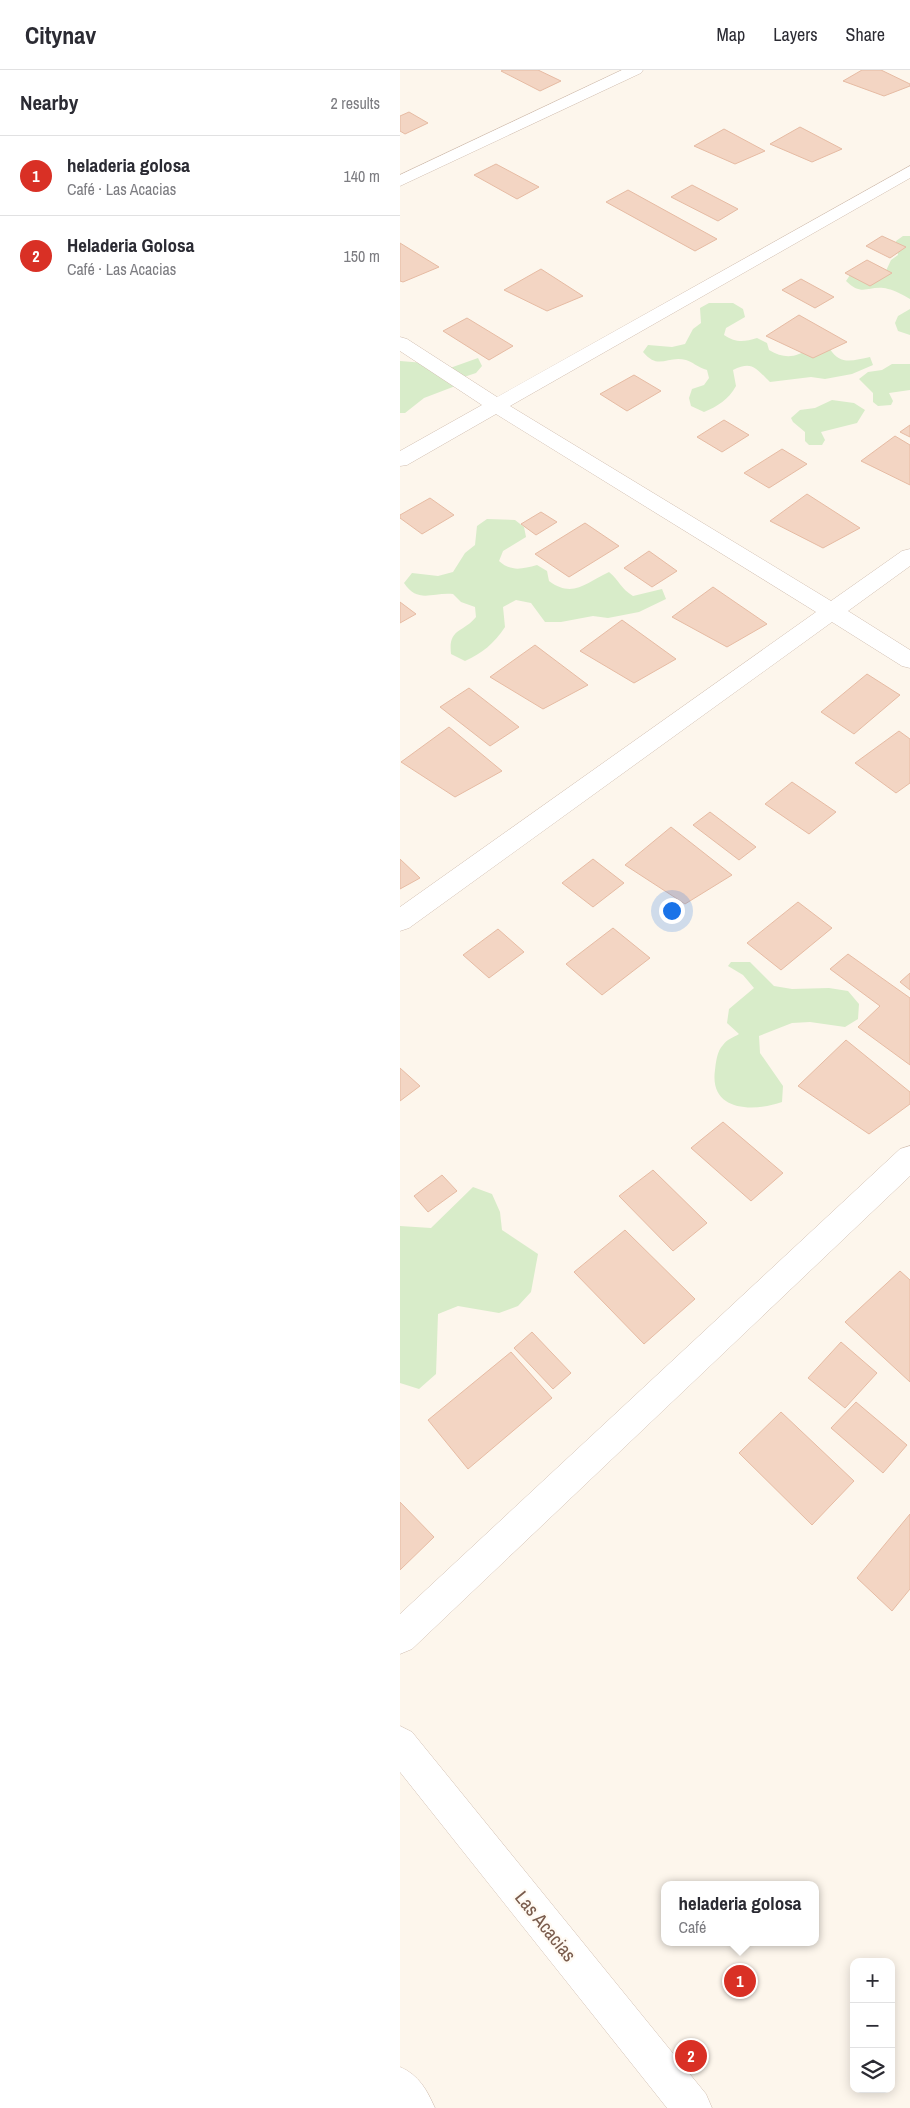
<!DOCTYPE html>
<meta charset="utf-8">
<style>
:root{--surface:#fff;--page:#f7f7f7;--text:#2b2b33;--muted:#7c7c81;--line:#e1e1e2;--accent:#d93025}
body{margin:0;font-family:"Archivo Narrow",sans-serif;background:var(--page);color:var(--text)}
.controls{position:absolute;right:15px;bottom:15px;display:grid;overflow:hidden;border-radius:10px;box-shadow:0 2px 12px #0003}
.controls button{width:45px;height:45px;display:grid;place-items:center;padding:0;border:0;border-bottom:1px solid var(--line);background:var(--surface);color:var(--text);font:25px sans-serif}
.you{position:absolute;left:271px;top:840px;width:18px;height:18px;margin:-12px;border:4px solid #fff;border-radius:50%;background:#1a73e8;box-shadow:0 0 0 8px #1a73e833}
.badge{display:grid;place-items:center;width:32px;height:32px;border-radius:50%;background:var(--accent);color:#fff;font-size:16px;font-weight:700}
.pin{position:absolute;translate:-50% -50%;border:2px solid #fff;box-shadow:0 1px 5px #0006}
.popup{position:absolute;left:261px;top:1811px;width:158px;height:65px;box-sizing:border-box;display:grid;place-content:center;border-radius:10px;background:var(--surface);filter:drop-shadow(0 1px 4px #0005);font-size:16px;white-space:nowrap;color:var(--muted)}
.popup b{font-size:19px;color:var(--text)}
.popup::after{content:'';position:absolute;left:50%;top:100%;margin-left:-10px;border:10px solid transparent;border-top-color:var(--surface)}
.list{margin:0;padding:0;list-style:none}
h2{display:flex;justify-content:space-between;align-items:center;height:65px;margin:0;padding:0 20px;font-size:21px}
h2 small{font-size:16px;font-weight:400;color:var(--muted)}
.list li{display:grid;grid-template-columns:32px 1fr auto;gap:15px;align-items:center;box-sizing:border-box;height:80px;padding:0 20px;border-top:1px solid var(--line)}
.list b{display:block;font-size:19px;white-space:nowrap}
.list p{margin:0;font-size:16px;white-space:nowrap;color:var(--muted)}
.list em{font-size:16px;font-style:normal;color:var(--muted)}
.icon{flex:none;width:28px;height:28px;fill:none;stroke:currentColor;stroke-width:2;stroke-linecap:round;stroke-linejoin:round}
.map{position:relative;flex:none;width:510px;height:2038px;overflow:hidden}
header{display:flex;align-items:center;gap:30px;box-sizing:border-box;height:70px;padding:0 25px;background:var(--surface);border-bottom:1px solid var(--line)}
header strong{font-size:24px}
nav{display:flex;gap:28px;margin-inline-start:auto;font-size:18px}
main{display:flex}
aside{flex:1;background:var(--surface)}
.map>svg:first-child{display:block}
</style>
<header>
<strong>Citynav</strong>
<nav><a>Map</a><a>Layers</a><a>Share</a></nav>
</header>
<main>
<aside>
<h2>Nearby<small>2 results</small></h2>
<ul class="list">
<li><span class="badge">1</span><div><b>heladeria golosa</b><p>Café · Las Acacias</p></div><em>140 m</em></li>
<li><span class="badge">2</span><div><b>Heladeria Golosa</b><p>Café · Las Acacias</p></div><em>150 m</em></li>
</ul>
</aside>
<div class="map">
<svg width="510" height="2038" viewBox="0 0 510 2038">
<rect width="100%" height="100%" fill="#fdf6ec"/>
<path fill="#d8ecc9" d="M503 166H510V229C505 226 494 220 488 219 469 214 463 228 446 211L450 205 485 203 491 190 498 185 496 171Z
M309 233H333L343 239 345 247 326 258 324 265C336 273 344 272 357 268L367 273 369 280C384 289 396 288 410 278L430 279C440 296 454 290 470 287L473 295 452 304 425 309 411 307 370 312C356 299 353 290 333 300L336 316C328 330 318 336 304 342L291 336 289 328 292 319 304 315 309 308 307 300C299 298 291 291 286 290 267 285 259 301 243 282L248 275 272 277 285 274 293 259 301 253 300 238Z
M510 239V265L498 261 495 253 498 246Z
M78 288 82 296 76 303 64 307 58 315 24 328 5 343H0V291L37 294 50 298Z
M492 294H510V320L489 323 493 331 491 335 478 336 473 332V323L459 309 468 302 482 300Z
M432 330 454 333 465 340 457 353 421 362 425 370 422 375H409L405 371V362L393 352 391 348 400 340 415 338Z
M87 449 115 450 124 457 126 467 103 481 99 491C111 502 122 499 137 495L147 501 149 511C173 529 187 512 209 502 220 511 220 518 233 526L262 519 266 529 239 542 208 548 193 546 161 552H145L131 533 116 530 103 537 105 557C94 574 82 583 65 591L51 584C48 558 63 563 76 547L75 537 61 532 53 524C32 522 18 534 4 513L12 503 38 506 53 502 65 483 75 475 77 456Z
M331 892H350L374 916 392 919 429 918 448 921 459 934 458 949 445 957 410 952 392 953 359 966 360 983 383 1016 382 1032C354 1042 309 1042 315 1000 316 992 317 981 323 975 326 970 334 967 339 964L327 953 329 939 354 918 343 905 328 896Z
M73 1117 92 1124 100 1142 102 1160 138 1184 131 1222 118 1236 99 1243 58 1236 38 1244 36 1304 19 1319 0 1313V1156L31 1158Z"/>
<path fill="#f3d5c3" stroke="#e6bba3" d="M103 0H138L161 11 140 21 101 1Z
M462 0H481L510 14V16L484 26 443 11Z
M9 42 28 53 5 64 0 61V46Z
M400 57 442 79 412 92 370 74Z
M324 59 365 81 335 94 294 76Z
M96 94 139 117 117 129 74 105Z
M292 115 338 139 318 151 271 127Z
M228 120 317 169 295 181 206 132Z
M482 166 506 177 490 188 466 176Z
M0 173 39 197 3 212 0 211Z
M467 190 492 203 470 216 445 203Z
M141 199 183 226 147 241 104 220Z
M401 209 434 227 415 238 382 220Z
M399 245 447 272 413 288 366 266Z
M67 248 113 276 89 290 43 261Z
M234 305 261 321 227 341 200 324Z
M324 350 349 365 322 382 297 367Z
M510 355V367L500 362Z
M495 366 510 375V415L461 391Z
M382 379 407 394 369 418 344 403Z
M407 424 460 458 423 478 370 451Z
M30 428 54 445 22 464 0 448V445Z
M141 442 157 452 136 465 121 454Z
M185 453 219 476 169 507 135 484Z
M249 481 277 501 252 517 224 498Z
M313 517 367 554 327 577 272 547Z
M0 532 16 544 0 553Z
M222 550 276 589 234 613 180 581Z
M135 575 188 615 143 639 90 607Z
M467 604 500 625 454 664 421 642Z
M69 618 119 657 90 676 40 637Z
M49 657 102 701 55 727 1 692Z
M499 661 510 669V713L496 723 455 693Z
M392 712 436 742 409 764 365 734Z
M310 742 356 777 339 790 293 755Z
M271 757 332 805 285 834 225 795Z
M0 789 20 808 0 819Z
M193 789 224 813 193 837 162 813Z
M398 832 432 858 381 900 347 873Z
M213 858 250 888 202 925 166 894Z
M98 859 124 882 89 908 63 885Z
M448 884 510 928V995L458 957 480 936 430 899Z
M510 903V920L500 912Z
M446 970 510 1022V1034L469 1064 398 1016Z
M0 998 20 1016 0 1031Z
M323 1052 383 1103 351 1131 291 1078Z
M253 1100 307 1153 273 1181 219 1126Z
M42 1105 57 1121 28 1142 14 1126Z
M225 1160 295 1229 244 1274 174 1202Z
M500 1201 510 1210V1312L445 1252Z
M132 1262 171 1303 153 1319 114 1278Z
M441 1272 477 1303 445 1338 408 1308Z
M111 1282 152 1328 68 1399 28 1350Z
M456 1332 507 1375 483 1403 431 1358Z
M381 1342 454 1411 412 1455 339 1383Z
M0 1432 34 1467 0 1500Z
M510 1444V1519L492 1541 457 1508Z"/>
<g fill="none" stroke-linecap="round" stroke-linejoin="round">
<g stroke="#d1beb0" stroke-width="1">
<path id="minor" d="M222 0H243L241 3 0 116V105Z
M510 96V108L110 336 431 531 502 481 510 479V496L448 541 510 580V598L502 596 432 552 9 858 0 861V837L416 542 96 344 7 395 0 396V381L82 335 0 281V267L7 269 97 327Z
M510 1076V1106L12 1579 0 1584V1544L500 1079Z
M0 1656 12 1662 306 2024 312 2038H267L0 1702Z
M0 1997C19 2005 27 2020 35 2038H0Z"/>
</g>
<use href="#minor" fill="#fff" fill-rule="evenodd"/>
</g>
<g text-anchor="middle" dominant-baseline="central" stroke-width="4.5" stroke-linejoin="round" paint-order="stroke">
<g font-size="19" fill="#7a5c4d" stroke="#fffaf3">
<text transform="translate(146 1856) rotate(51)">Las Acacias</text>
</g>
</g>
</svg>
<div class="controls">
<button>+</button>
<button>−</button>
<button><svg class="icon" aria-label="layers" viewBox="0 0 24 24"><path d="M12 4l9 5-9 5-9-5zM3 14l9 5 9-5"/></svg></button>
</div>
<div class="you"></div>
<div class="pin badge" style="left:340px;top:1911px">1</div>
<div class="popup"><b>heladeria golosa</b>Café</div>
<div class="pin badge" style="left:291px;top:1986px">2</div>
</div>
</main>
